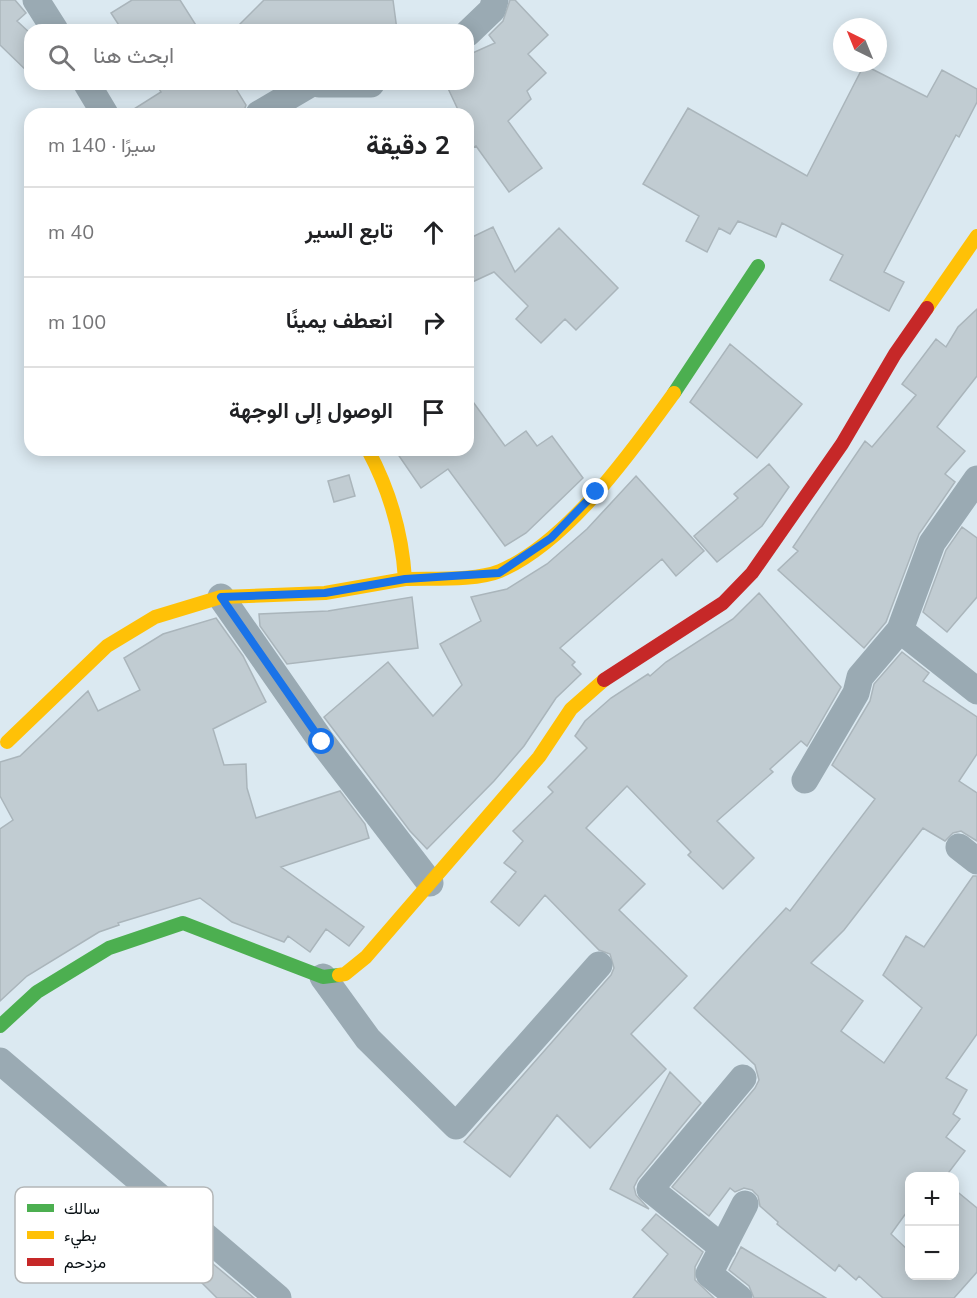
<!DOCTYPE html>
<html lang="ar">
<meta charset="utf-8">
<style>
:root{--surface:#fff;--page:#f2f2f2;--text:#202124;--muted:#757577;--line:#e0e0e0}
body{margin:0;font-family:"Nunito Sans",Vazirmatn,sans-serif;background:var(--page);color:var(--text);direction:rtl}
.controls{position:absolute;right:18px;bottom:18px;display:grid;overflow:hidden;border-radius:12px;box-shadow:0 3px 15px #0003}
.controls button{width:54px;height:54px;display:grid;place-items:center;padding:0;border:0;border-bottom:2px solid var(--line);background:var(--surface);color:var(--text);font:30px sans-serif}
.compass{position:absolute;left:833px;top:18px;width:54px;height:54px;border-radius:50%;background:var(--surface);box-shadow:0 3px 15px #0003;rotate:317deg}
.stop{position:absolute;width:18px;height:18px;margin:-14px;border:4px solid #1a73e8;border-radius:50%;background:#fff}
.stop.end{background:#1a73e8;border-color:#fff;box-shadow:0 2px 6px #0008}
.list{margin:0;padding:0;list-style:none}
h2{display:flex;justify-content:space-between;align-items:center;height:78px;margin:0;padding:0 24px;font-size:26px}
h2 small{font-size:20px;font-weight:400;color:var(--muted)}
.list li{display:grid;grid-template-columns:39px 1fr auto;gap:18px;align-items:center;box-sizing:border-box;height:90px;padding:0 24px;border-top:2px solid var(--line)}
.list b{display:block;font-size:22px;white-space:nowrap}
.list em{font-size:20px;font-style:normal;color:var(--muted)}
.icon{flex:none;width:33px;height:33px;fill:none;stroke:currentColor;stroke-width:2;stroke-linecap:round;stroke-linejoin:round}
.map{position:relative;flex:none;width:977px;height:1298px;overflow:hidden;direction:ltr}
.search{position:absolute;background:var(--surface);box-shadow:0 3px 15px #0003;left:24px;top:24px;width:450px;height:66px;display:flex;align-items:center;gap:15px;box-sizing:border-box;padding:0 21px;border-radius:18px;color:var(--muted);font-size:22px}
.panel{position:absolute;background:var(--surface);box-shadow:0 3px 15px #0003;left:24px;top:108px;width:450px;height:348px;border-radius:18px;direction:rtl}
.map>svg:first-child{display:block}
</style>
<div class="map">
<svg width="977" height="1298" viewBox="0 0 977 1298">
<rect width="100%" height="100%" fill="#dbe9f1"/>
<path fill="#c1ccd2" stroke="#aab5bb" stroke-width="1.5" d="M0 0H15L26 13 17 21 30 33V74L0 45Z
M132 0H180L199 30H122L111 13Z
M264 0H393L397 30H234Z
M510 0H515L548 35 528 54 546 73 527 91 531 99 508 121 542 168 509 192 476 146 468 150V114H460L446 84H468V55L495 43 489 35 503 21Z
M864 65 927 97 942 70 977 89V102L959 137 956 135 884 272 904 282 889 311 830 280 843 255 782 223 776 237 738 221 730 234 719 228 707 252 686 241 699 216 643 184 688 108 807 176Z
M156 84H233L246 105 243 114H126L161 92Z
M493 227 515 272 559 228 618 288 576 330 565 319 541 343 516 319 528 306 494 272 468 284V239Z
M977 309V376L937 427 965 451 945 474 955 482 919 534 886 622 864 648 778 570 798 551 793 547 865 441 872 447 916 395 902 384 936 339 946 347 958 327Z
M730 344 802 404 757 458 690 402Z
M468 395 505 446 526 431 537 446 552 436 583 478 526 533 505 546 448 469 421 488 395 450H468Z
M769 464 789 487 762 526 717 562 694 536 738 498 734 494Z
M349 475 355 496 334 502 328 481Z
M636 476 704 551 676 576 662 559 560 648 575 662 572 665 581 674 556 698 524 746 494 781 427 849 410 831 324 717 388 662 433 716 462 685 440 644 481 621 471 597 507 589 547 564 587 529Z
M962 527 977 538V597L947 632 923 612 946 550Z
M759 593 841 687 807 746 801 741 770 769 773 772 717 821 754 858 723 889 688 855 691 852 627 786 586 828 645 884 619 910 687 976 631 1034 666 1069 590 1148 557 1115 510 1177 464 1142 611 975 614 968 610 954 599 950 545 895 519 926 491 902 516 872 504 863 523 841 513 831 553 792 548 787 587 748 575 736 585 721 611 698 648 674 650 676 666 662 733 619Z
M412 597 418 648 287 664 260 626 259 614 328 611Z
M216 618 243 656 266 702 213 729 224 765 246 764 247 788 256 818 340 791 365 824 369 838 281 867 364 927 349 946 326 929 310 952 288 936 284 942 232 922 200 898 118 923 119 925 99 932 27 976 0 1001V829L13 820 0 796V762L20 756 88 691 98 711 140 690 124 658 163 634Z
M902 652 929 673 923 681 977 717V754L959 781 977 793V841L961 831 953 833 945 841 923 828 844 930 811 963 863 1001 841 1031 884 1063 922 1008 883 975 906 936 924 947 973 876H977V1034L946 1078 967 1090 953 1114 960 1119 946 1137 965 1151 946 1176H909V1209L891 1234 909 1251V1275H954V1189L977 1208V1272L954 1298H883L859 1276 856 1280 839 1265 835 1271 777 1224 778 1222 760 1206 758 1196 752 1190 744 1188 735 1192 730 1188 709 1216 672 1187 755 1088 759 1080 755 1065 694 1008 786 908 790 911 875 799 832 765 870 701 874 684Z
M670 1072 701 1103 638 1179 634 1187 636 1195 649 1209 610 1189Z
M656 1214 703 1252 695 1267V1280L714 1298H633L668 1254 642 1230Z
M741 1247 826 1298H754L749 1286 729 1270Z
M212 1263 254 1298H217L197 1278Z"/>
<g fill="none" stroke-linecap="round" stroke-linejoin="round">
<path stroke="#9aaab3" stroke-width="27" d="M36 0 55 30
M468 33 492 10 495 0
M87 84 105 114
M319 84H371
M259 114 310 84
M221 597 322 742 430 883
M900 630 977 691
M805 780 856 693 860 677 900 630 932 543 977 479
M959 847 977 861
M323 977 368 1039 456 1126 599 965
M0 1061 278 1298
M723 1248 650 1189 743 1078
M739 1298 709 1274 745 1204"/>
<path stroke="#4caf50" stroke-width="14" d="M674 393 758 266
M0 1026 37 992 109 948 183 923 323 977 339 975"/>
<path stroke="#ffc107" stroke-width="14" d="M927 308 977 236
M368 450C390 491 402 533 405 579 432 578 476 581 500 571 568 542 632 451 674 393
M7 742 107 646 155 617 221 597 325 593 405 579
M339 975 345 974 366 957 539 757 571 709 604 680"/>
<path stroke="#c62828" stroke-width="14" d="M604 680 723 603 752 573 842 444 895 354 927 308"/>
</g>
<g fill="none" stroke-linecap="round" stroke-linejoin="round">
<path stroke="#1a73e8" stroke-width="8" d="M322 742 221 597 325 593 405 579 499 573 551 538 596 492"/>
</g>
<rect x="15" y="1187" width="198" height="96" rx="9" fill="#fff" stroke="#b4b7b8" stroke-width="1.5"/>
<rect x="27" y="1204" width="27" height="8" fill="#4caf50"/>
<rect x="27" y="1231" width="27" height="8" fill="#ffc107"/>
<rect x="27" y="1258" width="27" height="8" fill="#c62828"/>
<g font-size="16" fill="#060e12">
<text x="64" y="1214">سالك</text>
<text x="64" y="1241">بطيء</text>
<text x="64" y="1268">مزدحم</text>
</g>
</svg>
<div class="controls">
<button>+</button>
<button>−</button>
</div>
<svg class="compass" viewBox="-18 -18 36 36"><path d="M0-13l5 13h-10z" fill="#e53935"/><path d="M0 13l5-13h-10z" fill="#757577"/></svg>
<div class="stop" style="left:322px;top:742px"></div>
<div class="stop end" style="left:596px;top:492px"></div>
<div class="search"><svg class="icon" aria-label="search" viewBox="0 0 24 24"><circle cx="10" cy="10" r="6"/><path d="M15 15l6 6"/></svg>ابحث هنا</div>
<section class="panel">
<h2>2 دقيقة<small>سيرًا · 140 m</small></h2>
<ul class="list">
<li><svg class="icon" aria-label="ahead" viewBox="0 0 24 24"><path d="M12 20V5M6 11l6-6 6 6"/></svg><div><b>تابع السير</b></div><em>40 m</em></li>
<li><svg class="icon" aria-label="right" viewBox="0 0 24 24"><path d="M7 20v-9h11M14 6l5 5-5 5"/></svg><div><b>انعطف يمينًا</b></div><em>100 m</em></li>
<li><svg class="icon" aria-label="arrive" viewBox="0 0 24 24"><path d="M6 21V4h12l-3 4 3 4H6"/></svg><div><b>الوصول إلى الوجهة</b></div></li>
</ul>
</section>
</div>
